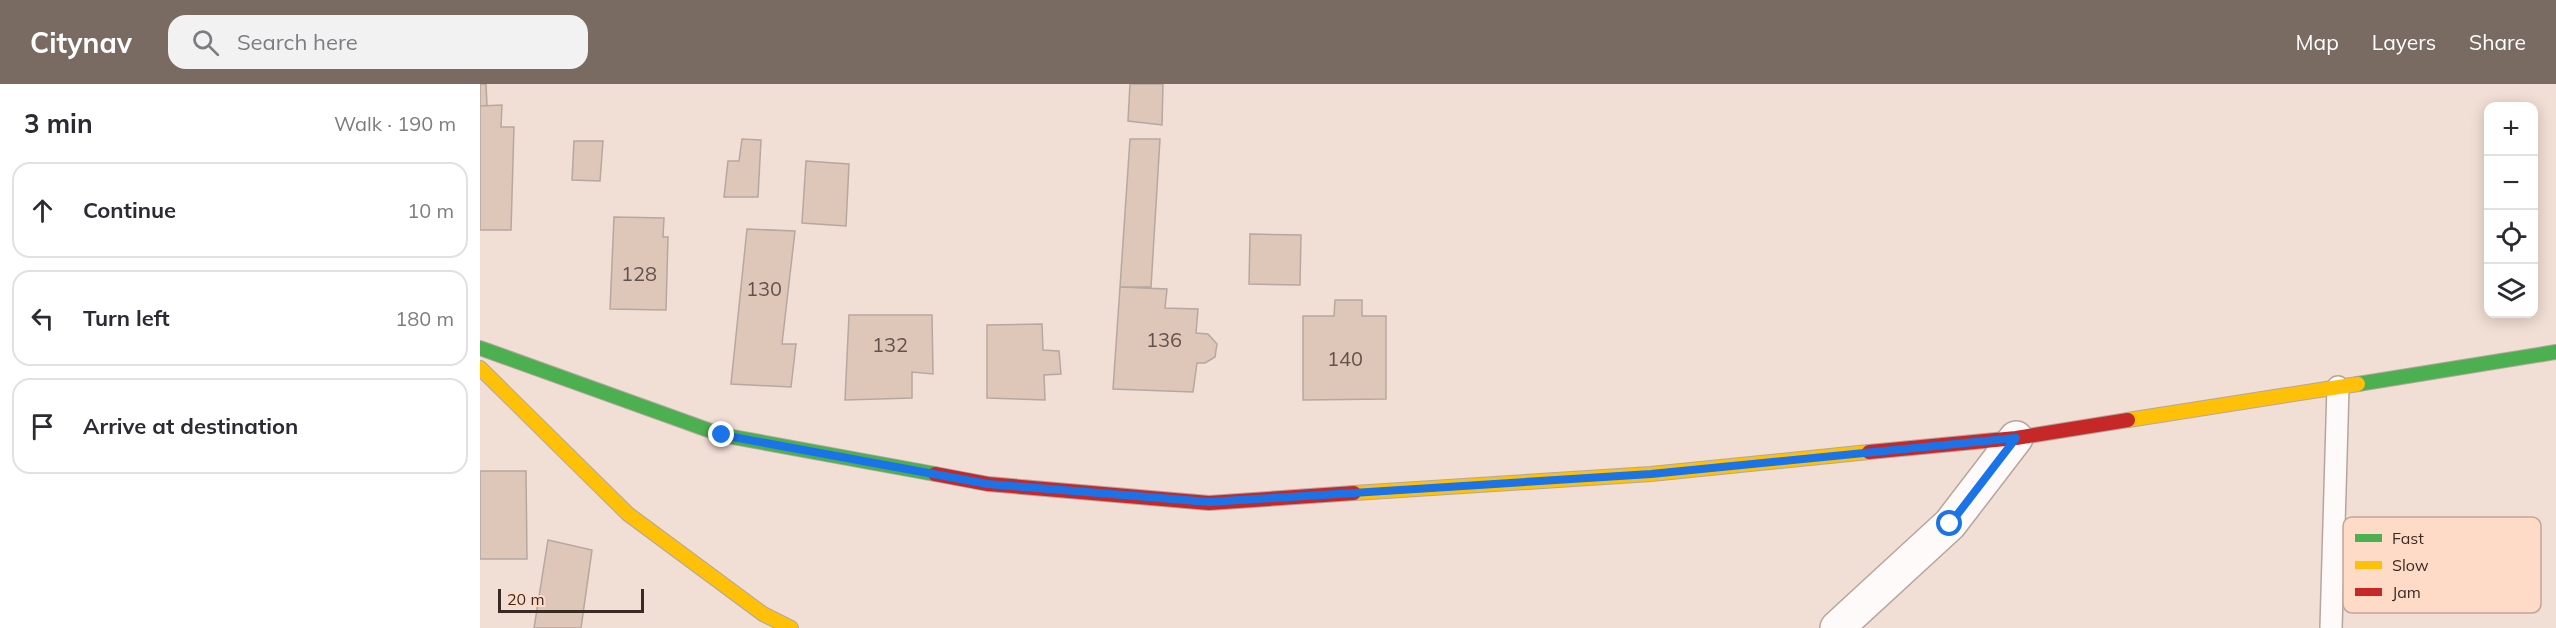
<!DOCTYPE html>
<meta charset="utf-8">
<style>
:root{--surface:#fff;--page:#f2f2f3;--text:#2b2b33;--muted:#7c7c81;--line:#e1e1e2;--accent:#796a62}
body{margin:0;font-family:Mulish,sans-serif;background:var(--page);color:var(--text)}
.controls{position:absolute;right:18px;top:18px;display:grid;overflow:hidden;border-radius:12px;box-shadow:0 3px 15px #0003}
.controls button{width:54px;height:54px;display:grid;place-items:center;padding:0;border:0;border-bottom:2px solid var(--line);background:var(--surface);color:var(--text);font:30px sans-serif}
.scale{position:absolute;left:18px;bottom:15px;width:146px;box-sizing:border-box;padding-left:6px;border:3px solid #392b24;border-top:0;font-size:16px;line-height:21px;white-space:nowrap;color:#392b24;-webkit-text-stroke:4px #fedbc7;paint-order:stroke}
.stop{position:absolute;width:18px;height:18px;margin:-14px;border:4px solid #1a73e8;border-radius:50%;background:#fff}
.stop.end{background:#1a73e8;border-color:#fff;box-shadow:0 2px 6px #0008}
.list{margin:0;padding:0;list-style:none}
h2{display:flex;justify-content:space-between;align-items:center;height:78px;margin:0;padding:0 24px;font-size:26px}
h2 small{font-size:20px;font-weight:400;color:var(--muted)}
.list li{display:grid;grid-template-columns:39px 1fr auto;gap:18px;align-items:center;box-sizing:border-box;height:96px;margin:0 12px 12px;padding:0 12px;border:2px solid var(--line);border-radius:18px}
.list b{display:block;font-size:22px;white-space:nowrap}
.list em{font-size:20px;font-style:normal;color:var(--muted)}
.icon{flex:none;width:33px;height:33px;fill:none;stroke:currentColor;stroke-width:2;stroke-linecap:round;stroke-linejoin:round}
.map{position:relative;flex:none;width:2076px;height:544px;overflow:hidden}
header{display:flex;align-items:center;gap:36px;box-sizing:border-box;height:84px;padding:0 30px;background:var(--accent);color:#fff}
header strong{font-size:28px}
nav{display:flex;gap:33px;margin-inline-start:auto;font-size:21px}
.search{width:420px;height:54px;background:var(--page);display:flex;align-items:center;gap:15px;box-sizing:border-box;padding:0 21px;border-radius:18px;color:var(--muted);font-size:22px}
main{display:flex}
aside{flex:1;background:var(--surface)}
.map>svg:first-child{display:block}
</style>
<header>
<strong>Citynav</strong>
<div class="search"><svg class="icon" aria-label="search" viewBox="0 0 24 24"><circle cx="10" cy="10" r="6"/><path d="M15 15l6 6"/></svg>Search here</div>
<nav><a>Map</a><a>Layers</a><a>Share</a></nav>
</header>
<main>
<aside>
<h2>3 min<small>Walk · 190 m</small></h2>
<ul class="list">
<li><svg class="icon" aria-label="ahead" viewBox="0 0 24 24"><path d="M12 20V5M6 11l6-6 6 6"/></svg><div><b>Continue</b></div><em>10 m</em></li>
<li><svg class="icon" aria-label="left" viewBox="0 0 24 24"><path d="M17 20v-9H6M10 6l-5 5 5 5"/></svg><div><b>Turn left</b></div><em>180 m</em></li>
<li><svg class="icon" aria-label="arrive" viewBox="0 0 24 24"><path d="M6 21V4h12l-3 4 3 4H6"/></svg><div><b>Arrive at destination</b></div></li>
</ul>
</aside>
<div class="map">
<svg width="2076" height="544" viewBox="0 0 2076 544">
<rect width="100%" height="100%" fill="#f1ded4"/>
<path fill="#dec6b9" stroke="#b6a8a0" stroke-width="1.5" d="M0 0H6L7 22H0Z
M650 0H683L682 41 648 37Z
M22 21 21 43H34L31 146H0V22Z
M262 55 281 56 278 113H244L248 77H259Z
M650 55H680L671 203H640Z
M94 57H123L120 97 92 96Z
M326 77 369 80 366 142 322 139Z
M134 133 184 134 183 153H188L186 226 130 225Z
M267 145 315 147 302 260H316L311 303 251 300Z
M770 150 821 151 820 201 769 200Z
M640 203 687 205 685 224 718 225 716 249 728 250 737 260 735 273 725 279H717L713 308 633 305Z
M855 216H882V232H906V315L823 316V232H854Z
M369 231H452L453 290 432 288V314L365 316Z
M562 240 563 266 579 267 581 290 564 291 565 316 507 314V241Z
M0 387H46L47 475H0Z
M68 456 112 466 101 544H54Z"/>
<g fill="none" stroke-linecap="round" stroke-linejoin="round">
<g stroke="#b4a69e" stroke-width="24">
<path id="lane" d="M1851 544 1858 303"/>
</g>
<g stroke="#b4a69e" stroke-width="36">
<path id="street" d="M1357 544 1470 440 1536 354"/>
</g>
<g stroke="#b4a69e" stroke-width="16">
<path id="fast" d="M0 264 242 351 455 390
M1878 300 2076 268"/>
</g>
<g stroke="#b4a69e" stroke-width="16">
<path id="slow" d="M0 284 148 430 283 530 311 544
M1648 336 1878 300
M874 409 1171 390 1389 368"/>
</g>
<g stroke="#b4a69e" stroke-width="16">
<path id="jam" d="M1389 368 1536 354 1648 336
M455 390 508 400 729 419 874 409"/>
</g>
<use href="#lane" stroke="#fdfaf9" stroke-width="21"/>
<use href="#street" stroke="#fdfaf9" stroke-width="33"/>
<use href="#fast" stroke="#4caf50" stroke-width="14"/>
<use href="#slow" stroke="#ffc107" stroke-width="14"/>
<use href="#jam" stroke="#c62828" stroke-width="14"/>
</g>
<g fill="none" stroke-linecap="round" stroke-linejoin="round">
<path stroke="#1a73e8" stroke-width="8" d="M242 351 508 400 729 418 1171 390 1536 354 1470 440"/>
</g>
<g text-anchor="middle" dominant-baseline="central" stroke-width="4.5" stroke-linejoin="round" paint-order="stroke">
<g font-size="20" fill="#63524a">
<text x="159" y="189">128</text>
<text x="284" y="204">130</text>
<text x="684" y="255">136</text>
<text x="410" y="260">132</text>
<text x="865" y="274">140</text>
</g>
</g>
<rect x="1863" y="433" width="198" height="96" rx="9" fill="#fedbc7" stroke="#c3a696" stroke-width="1.5"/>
<rect x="1875" y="450" width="27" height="8" fill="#4caf50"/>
<rect x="1875" y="477" width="27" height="8" fill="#ffc107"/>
<rect x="1875" y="504" width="27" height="8" fill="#c62828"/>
<g font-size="16" fill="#392b24">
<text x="1912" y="460">Fast</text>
<text x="1912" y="487">Slow</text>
<text x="1912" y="514">Jam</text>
</g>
</svg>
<div class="controls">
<button>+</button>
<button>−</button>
<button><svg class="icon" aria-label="locate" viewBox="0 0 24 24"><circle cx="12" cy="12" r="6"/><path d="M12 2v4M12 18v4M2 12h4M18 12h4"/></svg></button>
<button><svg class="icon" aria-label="layers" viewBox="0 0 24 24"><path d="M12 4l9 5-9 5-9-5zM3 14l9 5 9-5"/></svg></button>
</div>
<div class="scale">20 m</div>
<div class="stop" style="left:1470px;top:440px"></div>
<div class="stop end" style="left:242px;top:351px"></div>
</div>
</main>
